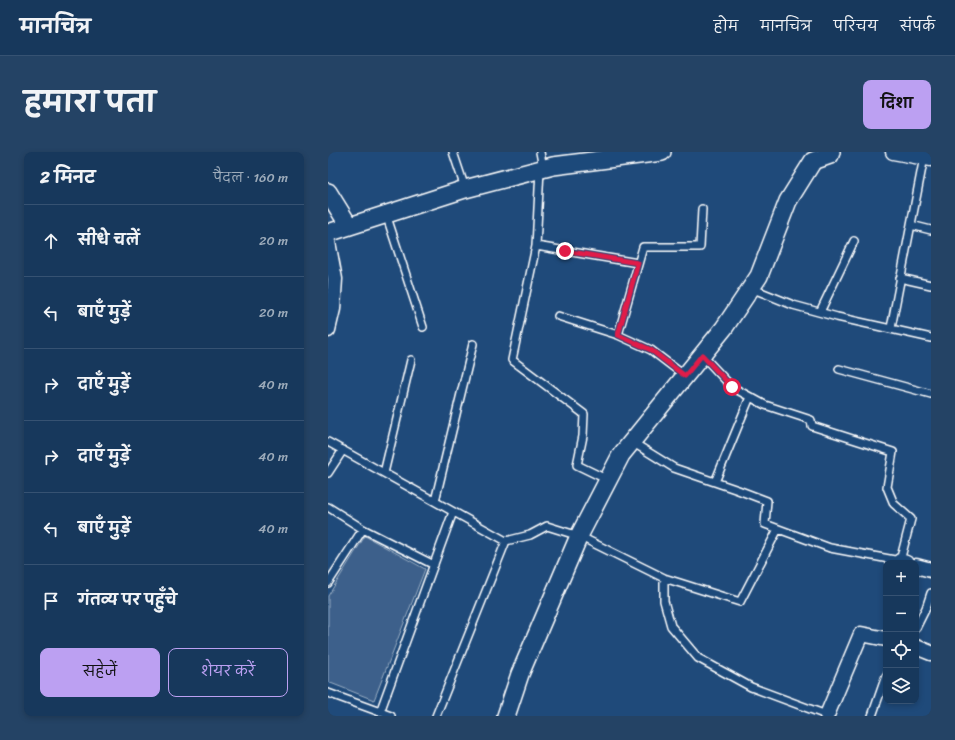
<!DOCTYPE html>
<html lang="hi">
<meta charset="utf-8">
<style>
:root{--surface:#17385c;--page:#244365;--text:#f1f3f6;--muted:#9eacbb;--line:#365272;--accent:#bca0f2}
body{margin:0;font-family:Sriracha,"Playpen Sans Deva",sans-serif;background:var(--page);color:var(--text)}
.controls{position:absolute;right:12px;bottom:12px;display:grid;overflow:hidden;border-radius:8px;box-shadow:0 2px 6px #0003}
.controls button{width:36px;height:36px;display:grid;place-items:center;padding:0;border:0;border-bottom:1px solid var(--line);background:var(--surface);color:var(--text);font:20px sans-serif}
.stop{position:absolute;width:12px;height:12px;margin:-9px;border:3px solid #e11d48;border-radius:50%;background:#fff}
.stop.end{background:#e11d48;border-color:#fff;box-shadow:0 1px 4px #0008}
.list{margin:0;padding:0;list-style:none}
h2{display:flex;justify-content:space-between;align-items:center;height:52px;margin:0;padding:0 16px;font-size:17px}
h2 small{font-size:13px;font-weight:400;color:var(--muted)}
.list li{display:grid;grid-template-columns:26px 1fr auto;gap:12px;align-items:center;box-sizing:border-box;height:72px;padding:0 16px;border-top:1px solid var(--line)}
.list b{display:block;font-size:15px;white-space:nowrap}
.list em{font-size:13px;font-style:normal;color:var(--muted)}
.actions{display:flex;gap:8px;padding:12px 16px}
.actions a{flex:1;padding:9px 0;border:1px solid var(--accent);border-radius:8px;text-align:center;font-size:14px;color:var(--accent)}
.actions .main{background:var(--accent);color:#111}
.icon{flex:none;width:22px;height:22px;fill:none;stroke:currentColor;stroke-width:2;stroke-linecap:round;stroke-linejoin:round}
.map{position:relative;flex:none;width:603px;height:564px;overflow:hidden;border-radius:8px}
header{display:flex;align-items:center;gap:24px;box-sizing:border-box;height:56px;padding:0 20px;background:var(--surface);border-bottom:1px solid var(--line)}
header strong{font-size:19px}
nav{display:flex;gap:22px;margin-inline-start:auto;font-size:14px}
.intro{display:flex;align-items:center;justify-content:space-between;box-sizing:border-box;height:96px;padding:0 24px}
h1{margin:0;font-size:28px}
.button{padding:10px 18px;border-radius:8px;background:var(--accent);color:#111;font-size:14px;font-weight:700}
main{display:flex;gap:24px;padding:0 24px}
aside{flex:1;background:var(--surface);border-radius:8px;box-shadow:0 2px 6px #0003}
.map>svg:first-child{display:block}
</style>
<header>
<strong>मानचित्र</strong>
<nav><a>होम</a><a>मानचित्र</a><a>परिचय</a><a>संपर्क</a></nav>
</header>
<div class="intro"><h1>हमारा पता</h1><a class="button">दिशा</a></div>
<main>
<aside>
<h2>2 मिनट<small>पैदल · 160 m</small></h2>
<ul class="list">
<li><svg class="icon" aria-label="ahead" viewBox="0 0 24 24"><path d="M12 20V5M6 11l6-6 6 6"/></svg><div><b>सीधे चलें</b></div><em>20 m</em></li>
<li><svg class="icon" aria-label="left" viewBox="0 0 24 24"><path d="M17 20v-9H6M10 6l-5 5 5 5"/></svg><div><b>बाएँ मुड़ें</b></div><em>20 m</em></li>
<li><svg class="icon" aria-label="right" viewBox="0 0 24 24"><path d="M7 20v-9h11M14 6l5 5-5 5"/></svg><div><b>दाएँ मुड़ें</b></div><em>40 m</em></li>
<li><svg class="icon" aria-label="right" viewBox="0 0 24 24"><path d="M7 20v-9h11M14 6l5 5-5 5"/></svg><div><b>दाएँ मुड़ें</b></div><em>40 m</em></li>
<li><svg class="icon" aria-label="left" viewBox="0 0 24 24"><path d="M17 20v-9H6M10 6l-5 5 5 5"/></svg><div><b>बाएँ मुड़ें</b></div><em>40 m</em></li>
<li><svg class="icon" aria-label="arrive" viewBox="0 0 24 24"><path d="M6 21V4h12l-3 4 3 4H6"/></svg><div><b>गंतव्य पर पहुँचे</b></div></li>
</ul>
<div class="actions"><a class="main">सहेजें</a><a>शेयर करें</a></div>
</aside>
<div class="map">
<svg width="603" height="564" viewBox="0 0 603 564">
<rect width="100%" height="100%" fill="#1f4a7a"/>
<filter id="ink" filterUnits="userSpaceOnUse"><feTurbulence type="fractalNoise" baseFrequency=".025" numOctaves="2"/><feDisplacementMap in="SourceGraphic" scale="8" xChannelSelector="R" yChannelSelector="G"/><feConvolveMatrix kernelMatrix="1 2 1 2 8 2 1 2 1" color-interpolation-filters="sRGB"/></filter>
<g filter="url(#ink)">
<path fill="#3c618b" stroke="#9eb0c5" d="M37 384 97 417 46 548 0 530V444Z"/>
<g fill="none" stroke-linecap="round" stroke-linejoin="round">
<g stroke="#fff" stroke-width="10">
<path id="service" d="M125 0 137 36
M212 0 215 16
M212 18 208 94 184 208 256 262 255 284 249 313 280 328
M58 62 95 175
M583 73 603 78
M208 94 310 111
M572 126 603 133
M423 136 465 153 509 165 603 186
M492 160 526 89
M230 164 290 183 323 198 357 224
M563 176 596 5
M290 183 315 95H372L374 57
M511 217 603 242
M0 290 178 389 202 383 219 374 251 384 336 426 412 450 450 377
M304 290 346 316 410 338 439 349 437 372 502 396 572 409 583 367 566 352 559 335 565 300 484 274 483 268 437 253 404 235 374 203
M0 321 15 298
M56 321 83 208
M387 330 422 245
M107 349 145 192
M0 355 35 377 106 413
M336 426V449L343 474 370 506 423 535 501 564
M0 431 35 377
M588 476 598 456 603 441
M0 541 63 564
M52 560 125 360
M108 564 178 389
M544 564 558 524"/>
</g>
<g stroke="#fff" stroke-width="17">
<path id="minor" d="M565 0 603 7
M0 90 7 127 5 157 0 178
M572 409 578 411
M588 414 603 418
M588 495 603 501
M499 563 533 482 558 487"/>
</g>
<g stroke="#fff" stroke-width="20">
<path id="tertiary" d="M0 40 21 74
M0 81 137 37 225 14 334 0
M178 564 192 522 251 384 293 303 396 176 431 124 460 49 485 9 502 3 503 0"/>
</g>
<use href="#service" stroke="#1f4a7a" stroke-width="7"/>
<use href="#minor" stroke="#1f4a7a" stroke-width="14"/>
<use href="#tertiary" stroke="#1f4a7a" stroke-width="17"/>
</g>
</g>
<g fill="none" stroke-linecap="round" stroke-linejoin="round" filter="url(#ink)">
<path stroke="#e11d48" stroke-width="5" d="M237 99 310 111 290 183 323 198 357 224 374 203 404 235"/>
</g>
</svg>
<div class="controls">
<button>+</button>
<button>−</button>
<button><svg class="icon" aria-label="locate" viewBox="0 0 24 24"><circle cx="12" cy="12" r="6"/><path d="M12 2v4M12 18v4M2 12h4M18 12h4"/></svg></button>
<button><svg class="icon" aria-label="layers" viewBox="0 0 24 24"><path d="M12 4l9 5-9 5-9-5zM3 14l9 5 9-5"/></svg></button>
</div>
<div class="stop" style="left:404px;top:235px"></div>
<div class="stop end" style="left:237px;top:99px"></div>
</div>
</main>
